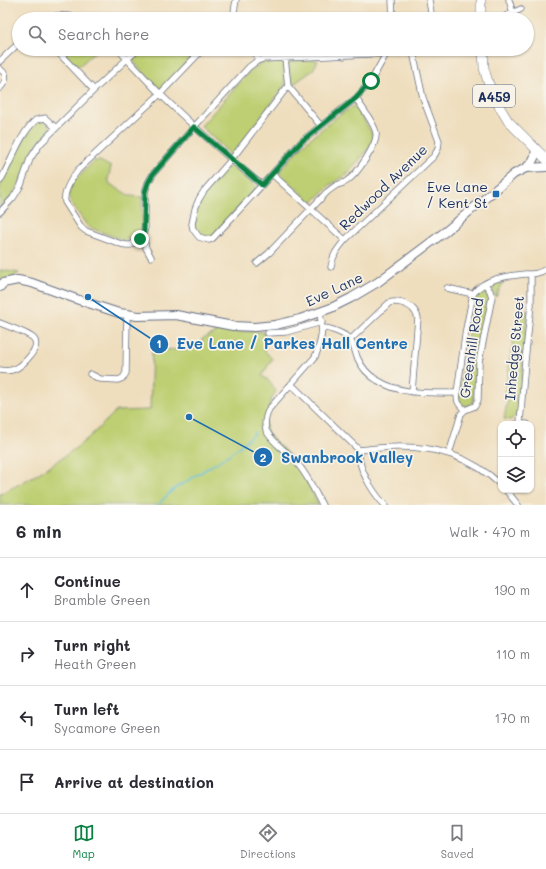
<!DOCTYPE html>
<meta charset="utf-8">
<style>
:root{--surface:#fff;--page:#f7f7f7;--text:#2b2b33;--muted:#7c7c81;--line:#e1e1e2;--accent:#0b8043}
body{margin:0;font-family:Mali,sans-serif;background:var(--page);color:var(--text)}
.controls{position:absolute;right:12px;bottom:12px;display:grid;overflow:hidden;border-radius:8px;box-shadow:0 1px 3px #0004}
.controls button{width:36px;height:36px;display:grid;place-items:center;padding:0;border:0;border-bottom:1px solid var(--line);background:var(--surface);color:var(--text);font:20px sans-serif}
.stop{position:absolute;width:12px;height:12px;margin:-9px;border:3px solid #0b8043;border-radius:50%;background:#fff}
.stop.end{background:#0b8043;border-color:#fff;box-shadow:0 1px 4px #0008}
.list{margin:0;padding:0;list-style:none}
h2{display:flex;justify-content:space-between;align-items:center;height:52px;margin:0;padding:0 16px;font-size:17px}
h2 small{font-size:13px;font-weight:400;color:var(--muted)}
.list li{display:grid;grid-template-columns:26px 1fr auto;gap:12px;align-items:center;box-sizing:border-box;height:64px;padding:0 16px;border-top:1px solid var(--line)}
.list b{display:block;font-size:15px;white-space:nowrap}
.list p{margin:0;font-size:13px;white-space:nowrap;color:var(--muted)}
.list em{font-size:13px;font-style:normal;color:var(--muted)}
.icon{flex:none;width:22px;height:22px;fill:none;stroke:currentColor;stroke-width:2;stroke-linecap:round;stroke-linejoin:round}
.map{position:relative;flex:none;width:546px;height:505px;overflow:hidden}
.search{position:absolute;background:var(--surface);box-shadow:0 1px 3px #0004;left:12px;right:12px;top:12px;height:44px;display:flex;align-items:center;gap:10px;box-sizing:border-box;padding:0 14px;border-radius:22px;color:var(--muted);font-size:15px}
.sheet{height:308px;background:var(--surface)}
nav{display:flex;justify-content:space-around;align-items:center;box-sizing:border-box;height:56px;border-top:1px solid var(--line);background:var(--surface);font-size:11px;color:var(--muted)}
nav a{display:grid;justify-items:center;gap:2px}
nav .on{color:var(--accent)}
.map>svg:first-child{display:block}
</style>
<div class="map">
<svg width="546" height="505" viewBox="0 0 546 505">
<rect width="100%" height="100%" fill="#f7f3e8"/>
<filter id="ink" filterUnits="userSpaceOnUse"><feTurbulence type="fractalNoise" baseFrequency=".025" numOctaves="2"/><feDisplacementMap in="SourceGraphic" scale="8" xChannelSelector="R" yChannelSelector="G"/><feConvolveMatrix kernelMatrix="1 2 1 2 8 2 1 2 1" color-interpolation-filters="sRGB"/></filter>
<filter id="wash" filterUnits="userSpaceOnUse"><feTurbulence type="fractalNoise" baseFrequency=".012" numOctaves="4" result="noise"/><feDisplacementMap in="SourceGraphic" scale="16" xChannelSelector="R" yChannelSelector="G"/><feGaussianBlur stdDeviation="0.9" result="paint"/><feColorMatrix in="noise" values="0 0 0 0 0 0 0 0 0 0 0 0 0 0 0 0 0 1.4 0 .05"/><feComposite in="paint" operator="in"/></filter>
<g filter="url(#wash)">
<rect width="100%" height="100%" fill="#efdebe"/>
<path fill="#bdcf72" stroke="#6c7f68" d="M61 49H98L78 67Z
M144 49H199L162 88H158L133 61 134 56Z
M262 49H342V50L337 53 262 57Z
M318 60 313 70 291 86 288 65 290 61Z
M284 61 285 85 232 156 201 126 251 70 263 62Z
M355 105 374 137 369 148 347 175 330 185 312 203 278 172 306 142 338 116Z
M38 121C45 120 47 122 50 127 49 135 41 138 37 144 29 155 27 169 21 181 16 192 8 200 0 209V186L9 171 15 156 24 138Z
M94 161H100L111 167 108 179 110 184 130 196 142 197V227L138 235 129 239 123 240 88 227 70 201 69 193 73 183Z
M231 165 256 186 255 190 212 236C204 237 201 236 195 231 194 208 203 195 217 179 221 173 225 169 231 165Z
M0 270 19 273 14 277 0 281Z
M504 280 496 297 492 288 494 284Z
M484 291 488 295 489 301 482 332 477 363 474 387V398L473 403 470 405 466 406 462 404 459 399 461 380 474 297 476 293Z
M528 311 519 412 511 420 504 419 508 397 505 394 511 352 519 312Z
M221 330 264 332 265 351 272 359 262 376 268 380 276 391 271 400 265 422 268 434 296 462 319 505H0V494C29 480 62 460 87 439 97 430 107 420 116 411L150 410 152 349 190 350 201 345 202 339Z"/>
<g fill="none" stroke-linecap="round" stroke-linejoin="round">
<path stroke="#5abed8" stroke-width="1.5" d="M158 505C165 497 176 486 186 482 208 467 238 452 255 432"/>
</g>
</g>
<g filter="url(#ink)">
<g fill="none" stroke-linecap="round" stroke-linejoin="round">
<g stroke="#656c80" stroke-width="7">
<path id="street" d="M392 0 393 19
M429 0 432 19
M509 0 513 13
M506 16 521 9
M219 18H233L236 0
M45 19C55 13 78 17 88 19
M196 19 219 18V19
M330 19H334
M55 49 94 90
M139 49 127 59 160 94 203 49
M344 49V56
M285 58 288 86 321 126
M0 61 19 43
M257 61V57L260 49
M0 69C2 71 4 72 5 74 7 79 3 85 0 88
M288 86 231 160 204 191 199 199 195 209 192 224 193 229 199 237 209 240 213 238 262 185C226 156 193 126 160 94L78 170C72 178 63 191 65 202L81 227 86 231 121 244 126 245H131L139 239 143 235 145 228V192L148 183 153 174 194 127 249 67 257 61 263 59 413 52 451 49
M56 128 94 90 127 59 118 49
M0 181C11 163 20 133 36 120 38 119 42 119 45 118L56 128 40 144 30 159 21 185 13 198 0 212
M262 185 272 174
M143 235 146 248 151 257
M345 240 272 174 302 141 356 98 371 81 386 54
M257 263 269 253 327 192C330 190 333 187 337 185 340 184 345 183 348 180 357 174 378 144 376 133 375 124 361 107 356 98
M331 267C333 254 337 250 345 240L434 156 438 149 439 141 423 98 413 52
M447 288 473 294C484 278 507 276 525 274 533 274 539 274 546 269
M473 294 466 329 457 393C457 402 458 404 465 410L475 406 478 400 479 362 492 297 490 291 485 284
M320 312C323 331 322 340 315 357L269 409C266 415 264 423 266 430 272 443 287 451 296 462 307 474 314 490 322 505
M0 323C7 326 31 334 34 339 41 348 23 365 15 369 10 371 5 371 0 370
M323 328C330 328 346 334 350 340 354 345 355 351 357 357 361 366 368 375 377 380 400 395 431 393 457 393
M268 333 286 332 322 322
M350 340 389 303C396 300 408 304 413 309 416 312 417 315 418 318L412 392
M90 374 100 379 118 380 123 378 126 373 127 314
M291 384 359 450
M520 423 525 361 531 305V274
M517 424H527
M359 450C371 449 384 447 396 447 437 446 471 457 501 485
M359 450C359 454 359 458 360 462 363 476 375 495 385 505
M449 454 461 414 465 410
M506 490 518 505"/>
</g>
<g stroke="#656c80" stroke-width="10">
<path id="secondary" d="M526 168C533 161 535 159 536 149
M0 287 3 283 18 280 32 283 79 300 119 313 127 314 137 316 176 315 233 326 255 327 275 325 300 319 331 308 351 298 378 282 446 231 514 174 526 168 546 167"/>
</g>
<g stroke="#656c80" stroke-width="10">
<path id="primary" d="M481 0V19
M483 49 484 68 488 82 499 106 508 121 546 159"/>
</g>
<use href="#street" stroke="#fff" stroke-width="5.5"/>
<use href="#secondary" stroke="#fff" stroke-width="8"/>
<use href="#primary" stroke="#fff" stroke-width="9"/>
</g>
</g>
<g fill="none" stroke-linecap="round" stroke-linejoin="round" filter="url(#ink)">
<path stroke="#0b8043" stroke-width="5" d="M140 239 144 232 145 192 148 183 153 174 194 127 262 185 302 141 356 98 371 81"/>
</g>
<rect fill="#1f6fb2" stroke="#f7f3e8" stroke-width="1.5" x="492" y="190" width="8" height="8" rx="2"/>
<g text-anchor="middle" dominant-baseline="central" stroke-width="3.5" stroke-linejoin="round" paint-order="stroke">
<rect fill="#f7f3e8" stroke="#5d6a87" stroke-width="1" x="473" y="85" width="42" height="22" rx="3"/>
<g font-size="13" font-weight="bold" fill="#1b2f5e">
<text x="494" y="96">A459</text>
</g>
<g font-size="14" fill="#1b2f5e" stroke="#f7f3e8" text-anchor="end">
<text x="488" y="186">Eve Lane<tspan x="488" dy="16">/ Kent St</tspan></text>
</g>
<g font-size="14" fill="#1b2f5e" stroke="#f7f3e8">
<text transform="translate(383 187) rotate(-44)">Redwood Avenue</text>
<text transform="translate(334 289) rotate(-25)">Eve Lane</text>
<text transform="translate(471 348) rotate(-82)">Greenhill Road</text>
<text transform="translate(514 348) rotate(-85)">Inhedge Street</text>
</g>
</g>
<path fill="none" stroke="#1f6fb2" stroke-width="1.5" d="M88 297L159 344M189 417L263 457"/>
<g fill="#1f6fb2" stroke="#f7f3e8" stroke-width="1.5">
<circle cx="88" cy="297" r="4"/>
<circle cx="189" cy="417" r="4"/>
<circle cx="159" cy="344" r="10"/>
<circle cx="263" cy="457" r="10"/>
</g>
<g font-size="12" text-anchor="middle" font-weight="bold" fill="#fff">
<text x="159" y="348">1</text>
<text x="263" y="462">2</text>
</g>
<g font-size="15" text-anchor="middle" font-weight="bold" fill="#1f6fb2" stroke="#f7f3e8" stroke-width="3.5" stroke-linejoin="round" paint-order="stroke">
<text x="292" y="349">Eve Lane / Parkes Hall Centre</text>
<text x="347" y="463">Swanbrook Valley</text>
</g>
</svg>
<div class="controls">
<button><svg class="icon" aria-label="locate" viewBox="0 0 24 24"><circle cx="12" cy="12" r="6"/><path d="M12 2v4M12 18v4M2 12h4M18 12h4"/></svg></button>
<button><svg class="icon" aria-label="layers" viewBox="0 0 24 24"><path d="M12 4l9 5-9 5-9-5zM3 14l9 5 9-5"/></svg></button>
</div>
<div class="stop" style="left:371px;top:81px"></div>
<div class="stop end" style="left:140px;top:239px"></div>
<div class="search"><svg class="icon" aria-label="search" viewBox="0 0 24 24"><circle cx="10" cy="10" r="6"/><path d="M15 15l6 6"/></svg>Search here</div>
</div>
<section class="sheet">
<h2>6 min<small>Walk · 470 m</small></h2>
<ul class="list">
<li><svg class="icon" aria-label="ahead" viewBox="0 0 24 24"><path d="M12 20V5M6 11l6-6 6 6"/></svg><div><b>Continue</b><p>Bramble Green</p></div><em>190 m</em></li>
<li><svg class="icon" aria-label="right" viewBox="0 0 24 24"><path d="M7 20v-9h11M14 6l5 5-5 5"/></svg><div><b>Turn right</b><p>Heath Green</p></div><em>110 m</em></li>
<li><svg class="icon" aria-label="left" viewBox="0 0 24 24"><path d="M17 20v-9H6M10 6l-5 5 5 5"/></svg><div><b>Turn left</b><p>Sycamore Green</p></div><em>170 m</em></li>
<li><svg class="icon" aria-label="arrive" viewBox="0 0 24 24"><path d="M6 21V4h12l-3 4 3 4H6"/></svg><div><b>Arrive at destination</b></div></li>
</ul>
</section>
<nav>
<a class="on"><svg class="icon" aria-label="map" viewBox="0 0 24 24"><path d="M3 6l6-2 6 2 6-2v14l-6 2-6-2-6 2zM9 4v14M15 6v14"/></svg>Map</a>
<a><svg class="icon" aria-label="directions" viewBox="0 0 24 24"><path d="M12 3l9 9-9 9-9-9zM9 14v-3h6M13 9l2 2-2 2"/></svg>Directions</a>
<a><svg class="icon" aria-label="saved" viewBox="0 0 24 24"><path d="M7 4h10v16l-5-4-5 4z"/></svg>Saved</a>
</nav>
